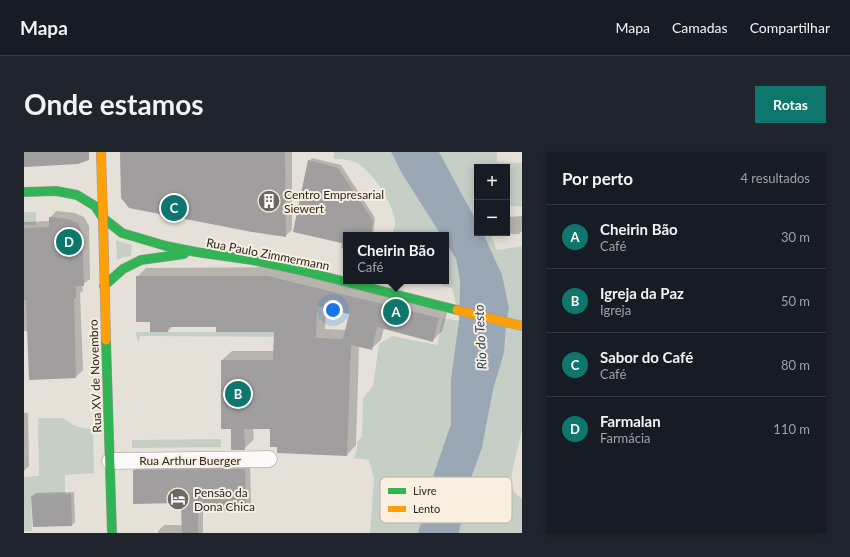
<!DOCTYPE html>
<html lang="pt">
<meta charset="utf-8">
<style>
:root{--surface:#171b24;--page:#20242c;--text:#f1f3f6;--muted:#9ea1a6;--line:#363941;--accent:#0f766e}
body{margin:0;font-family:Lato,sans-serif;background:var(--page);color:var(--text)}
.controls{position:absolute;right:12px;top:12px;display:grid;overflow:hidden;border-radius:0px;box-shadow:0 2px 10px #0003}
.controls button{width:36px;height:36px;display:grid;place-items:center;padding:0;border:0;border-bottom:1px solid var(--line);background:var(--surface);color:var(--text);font:20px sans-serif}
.you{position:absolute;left:309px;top:158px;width:14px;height:14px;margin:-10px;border:3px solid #fff;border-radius:50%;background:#1a73e8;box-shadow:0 0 0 6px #1a73e833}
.badge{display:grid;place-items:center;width:26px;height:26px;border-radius:50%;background:var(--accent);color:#fff;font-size:13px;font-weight:700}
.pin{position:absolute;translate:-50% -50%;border:2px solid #fff;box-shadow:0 1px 4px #0006}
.popup{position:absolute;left:319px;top:80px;width:106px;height:52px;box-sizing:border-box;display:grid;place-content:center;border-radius:0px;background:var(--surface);filter:drop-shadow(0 1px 3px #0005);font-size:13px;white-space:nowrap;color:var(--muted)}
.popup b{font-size:15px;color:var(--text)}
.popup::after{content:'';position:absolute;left:50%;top:100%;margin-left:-8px;border:8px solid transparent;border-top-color:var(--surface)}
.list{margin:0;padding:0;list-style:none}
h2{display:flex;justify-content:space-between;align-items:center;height:52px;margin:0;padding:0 16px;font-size:17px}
h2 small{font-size:13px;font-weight:400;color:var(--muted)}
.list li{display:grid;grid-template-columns:26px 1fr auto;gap:12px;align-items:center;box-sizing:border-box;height:64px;padding:0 16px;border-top:1px solid var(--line)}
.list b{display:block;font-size:15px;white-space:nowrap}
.list p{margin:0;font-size:13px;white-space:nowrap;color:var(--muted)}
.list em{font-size:13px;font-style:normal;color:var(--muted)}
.map{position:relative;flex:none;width:498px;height:381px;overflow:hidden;border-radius:0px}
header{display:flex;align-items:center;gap:24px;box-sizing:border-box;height:56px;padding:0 20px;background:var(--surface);border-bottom:1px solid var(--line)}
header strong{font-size:19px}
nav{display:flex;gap:22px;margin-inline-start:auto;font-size:14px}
.intro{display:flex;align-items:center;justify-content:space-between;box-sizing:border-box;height:96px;padding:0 24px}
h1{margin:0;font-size:28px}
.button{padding:10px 18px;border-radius:0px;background:var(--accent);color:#fff;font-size:14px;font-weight:700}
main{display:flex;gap:24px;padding:0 24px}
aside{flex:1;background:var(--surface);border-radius:0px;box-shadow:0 2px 10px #0003}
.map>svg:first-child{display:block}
</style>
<header>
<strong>Mapa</strong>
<nav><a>Mapa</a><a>Camadas</a><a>Compartilhar</a></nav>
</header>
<div class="intro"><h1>Onde estamos</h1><a class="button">Rotas</a></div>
<main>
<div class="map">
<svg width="498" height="381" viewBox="0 0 498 381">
<rect width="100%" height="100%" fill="#e5e1d9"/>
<path fill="#c5cfc5" d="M310 0H367L378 22 417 83H368C369 79 371 75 371 71 371 53 348 18 331 10 324 7 317 7 310 7Z
M415 0H473V10L498 11V55L483 53V15H453V70Z
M0 60H12V73H0Z
M459 81H466L473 98 498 94V275C497 292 483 324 489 338 490 341 495 344 498 347V381H435L446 329 458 296 469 238 480 201 478 123Z
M92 88 108 93 107 104 100 105 93 108Z
M422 91 432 107 436 128 435 163 428 136 420 134 416 129H422Z
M419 166 436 169 427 227V272L409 324 394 381H346L350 327 345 308 330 306 333 297V290L338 284 339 246 349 234 355 192 368 184 413 193Z
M112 180H277V185L116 184 115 190 112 184Z
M14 266H39C49 274 56 276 69 277L70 321 41 323V342L7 344 8 379H0V325L15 324Z
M197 287V295L108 296V288Z"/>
<path fill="#9aa8b5" d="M367 0H415L453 70V81H459L478 123 485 156 482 171 480 201 469 238 458 296 446 329 435 381H394L409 324 427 272V227L435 169 436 128 432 107 422 91V83H417L378 22Z"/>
<path fill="#0003" fill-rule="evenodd" d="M97 0H268V78L261 84Z
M288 6 317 13 351 66 349 83H322V97L317 96 318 91 285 9Z
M32 59 51 61 60 65 65 74 66 127 58 133 59 139 56 141 59 218 52 225 6 227 4 179H0V70L26 69V66Z
M498 64V79L495 82 469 83V81H483V65Z
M254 115 424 157 418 179 409 188 360 176 357 188 347 197 335 194 332 293 323 303 254 294 247 276H229L230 287 220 297 208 276 198 208 208 199H250L251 179 193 174H149L144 179 127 169 113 125 122 116ZM302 155 327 162 323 178 301 177Z
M0 261H4L5 314 0 319Z
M226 312 227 352 221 357 179 358V381H134V379L140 373H158V350L110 319 116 313Z
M50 340 51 370 48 373 10 374 8 344 12 341Z"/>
<path fill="#a09e9e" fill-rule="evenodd" d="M0 0H65V8L54 12 0 15Z
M96 0H261L262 85 228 80 105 56 97 46Z
M284 8 314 16 349 69 347 83H322V92L269 80Z
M25 65 44 67 54 71 58 81 60 134H52V146H50L52 226 5 228 2 148H0V76L25 75Z
M112 124H244L415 166 409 190 353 175 348 198 327 193 323 304 253 301V295H246V277H220L221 298H207V277H197V208H249L250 180H192V175H145L144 180H126V170H112ZM293 154 325 162 319 187 292 186Z
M221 317 222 358 174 359V381H158L157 351 109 352V318Z
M47 342 48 374 9 375 7 344Z"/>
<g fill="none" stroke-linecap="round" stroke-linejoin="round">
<g stroke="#9f9c96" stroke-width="17">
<path id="street" d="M86 309 245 307"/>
</g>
<g stroke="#9f9c96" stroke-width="10">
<path id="fast" d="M0 40 32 39 53 43 71 54 79 66 98 81 142 94 172 100 228 108 271 117 433 158
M80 134 99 117 117 108 160 102
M82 188 88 381"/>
</g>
<g stroke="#9f9c96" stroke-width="10">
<path id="slow" d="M77 0 79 66
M79 66 82 188
M433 158 498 174"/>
</g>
<use href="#street" stroke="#fbfaf9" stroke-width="16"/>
<use href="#fast" stroke="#30b455" stroke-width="9"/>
<use href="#slow" stroke="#ff9f0a" stroke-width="9"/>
</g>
<defs>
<g id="building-disc" transform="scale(1.15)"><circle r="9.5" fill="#6c6962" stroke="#f9efe0"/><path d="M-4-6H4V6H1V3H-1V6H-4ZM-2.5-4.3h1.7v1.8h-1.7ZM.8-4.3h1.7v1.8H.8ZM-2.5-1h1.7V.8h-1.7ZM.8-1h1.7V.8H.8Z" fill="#fff"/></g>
<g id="hotel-disc" transform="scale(1.15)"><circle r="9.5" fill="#6c6962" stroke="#f9efe0"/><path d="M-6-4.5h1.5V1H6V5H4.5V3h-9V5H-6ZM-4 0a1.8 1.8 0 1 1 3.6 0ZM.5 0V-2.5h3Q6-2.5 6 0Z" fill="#fff"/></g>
</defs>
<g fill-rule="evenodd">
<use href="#building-disc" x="245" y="49"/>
<use href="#hotel-disc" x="154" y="347"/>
</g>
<g text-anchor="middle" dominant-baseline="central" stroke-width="4" stroke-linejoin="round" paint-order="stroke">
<g font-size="12" fill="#2b2822" stroke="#f9efe0" text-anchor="start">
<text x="260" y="42">Centro Empresarial<tspan x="260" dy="14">Siewert</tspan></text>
<text x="170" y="340">Pensão da<tspan x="170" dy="14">Dona Chica</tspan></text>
</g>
<g font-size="12" fill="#2b2822" stroke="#f9efe0">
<text transform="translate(244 102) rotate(11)">Rua Paulo Zimmermann</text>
<text transform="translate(71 224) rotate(-92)">Rua XV de Novembro</text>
<text x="166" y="308">Rua Arthur Buerger</text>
</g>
<g font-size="13" font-style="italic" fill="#214566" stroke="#f9efe0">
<text transform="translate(456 185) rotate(-93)">Rio do Testo</text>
</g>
</g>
<rect x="356" y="325" width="132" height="46" rx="6" fill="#f9efe0" stroke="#bbb3a7" stroke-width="1"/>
<rect x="364" y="336" width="18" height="6" fill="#30b455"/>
<rect x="364" y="354" width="18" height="6" fill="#ff9f0a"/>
<g font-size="11" fill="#2b2822">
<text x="389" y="343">Livre</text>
<text x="389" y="361">Lento</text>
</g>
</svg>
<div class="controls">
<button>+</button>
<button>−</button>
</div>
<div class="you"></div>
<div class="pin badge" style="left:372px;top:160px">A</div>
<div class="popup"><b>Cheirin Bão</b>Café</div>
<div class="pin badge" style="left:214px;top:242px">B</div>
<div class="pin badge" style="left:150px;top:56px">C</div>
<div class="pin badge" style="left:45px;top:90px">D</div>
</div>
<aside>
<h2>Por perto<small>4 resultados</small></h2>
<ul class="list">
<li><span class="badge">A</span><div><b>Cheirin Bão</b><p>Café</p></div><em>30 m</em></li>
<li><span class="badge">B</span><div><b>Igreja da Paz</b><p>Igreja</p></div><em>50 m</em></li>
<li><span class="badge">C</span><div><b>Sabor do Café</b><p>Café</p></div><em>80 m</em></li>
<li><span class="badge">D</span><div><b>Farmalan</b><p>Farmácia</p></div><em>110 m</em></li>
</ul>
</aside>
</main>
